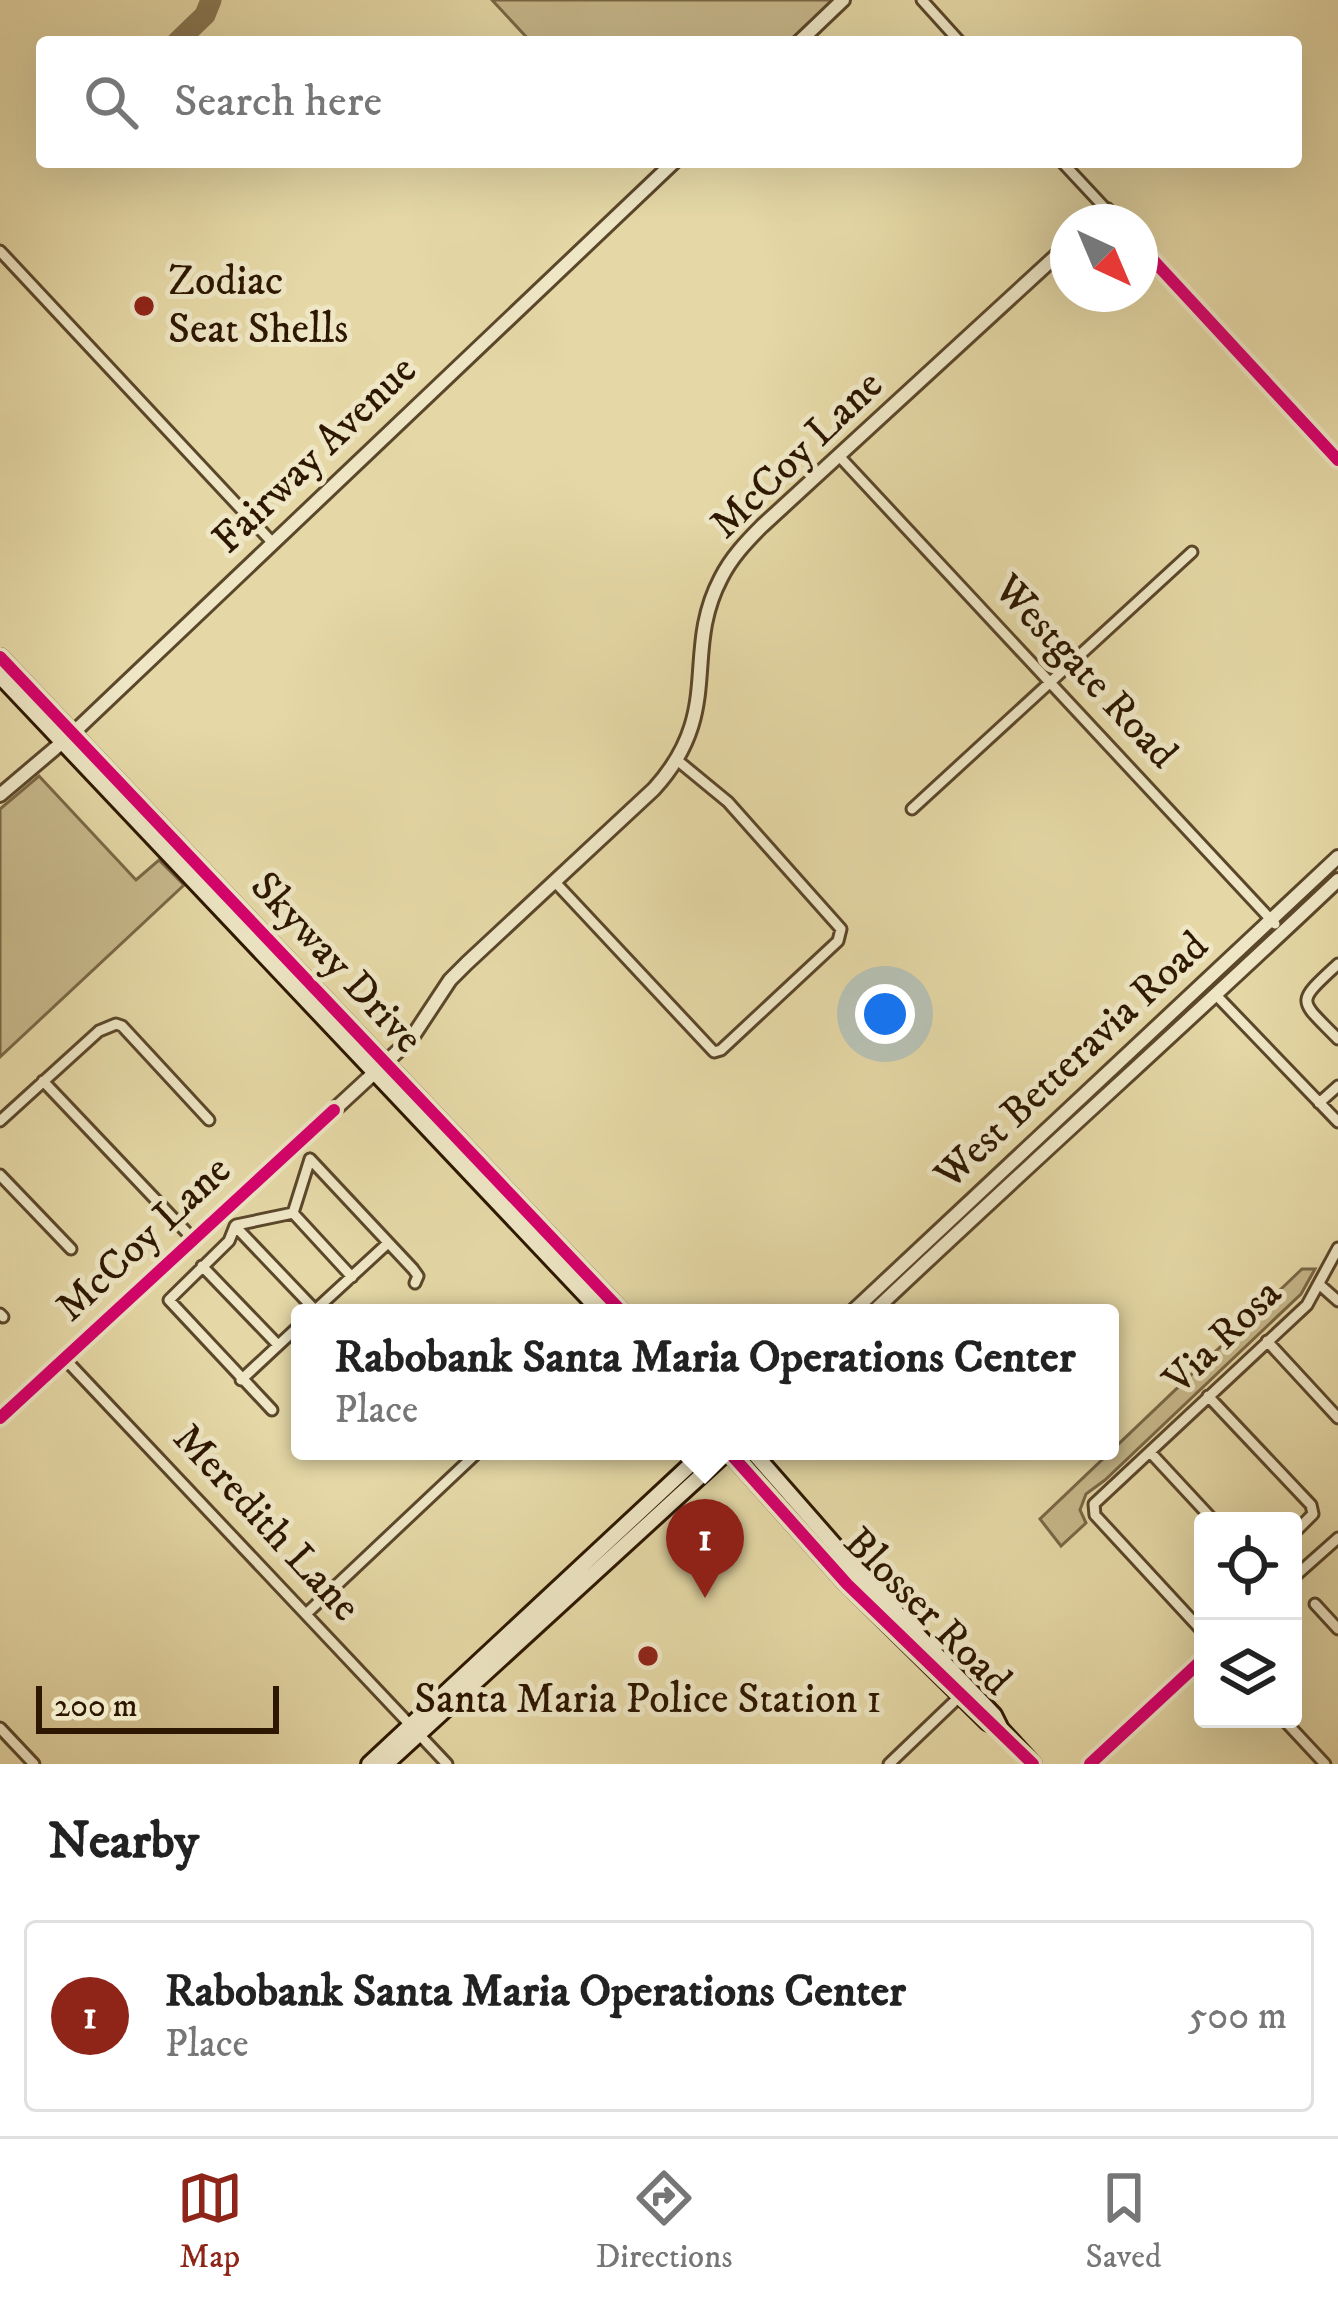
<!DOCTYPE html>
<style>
:root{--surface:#fff;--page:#f2f2f2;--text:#222;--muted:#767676;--line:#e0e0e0;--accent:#8f2418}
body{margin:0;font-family:"IM FELL DW Pica",serif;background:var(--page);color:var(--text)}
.controls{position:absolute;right:36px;bottom:36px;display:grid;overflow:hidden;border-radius:12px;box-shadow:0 12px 48px #0002}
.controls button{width:108px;height:108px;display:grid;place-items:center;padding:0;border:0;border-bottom:3px solid var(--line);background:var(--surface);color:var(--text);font:60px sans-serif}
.compass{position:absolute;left:1050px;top:204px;width:108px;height:108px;border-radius:50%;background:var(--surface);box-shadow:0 12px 48px #0002;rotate:136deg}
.scale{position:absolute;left:36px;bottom:30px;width:243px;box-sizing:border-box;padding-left:12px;border:6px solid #2d1700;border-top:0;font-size:33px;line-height:42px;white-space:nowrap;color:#2d1700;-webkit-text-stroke:9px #eee6c5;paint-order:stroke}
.you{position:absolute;left:885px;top:1014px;width:42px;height:42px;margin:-30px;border:9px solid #fff;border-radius:50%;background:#1a73e8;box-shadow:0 0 0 18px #1a73e833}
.badge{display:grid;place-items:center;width:78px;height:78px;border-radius:50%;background:var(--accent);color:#fff;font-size:39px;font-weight:700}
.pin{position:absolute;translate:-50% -99px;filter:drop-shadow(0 3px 6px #0008)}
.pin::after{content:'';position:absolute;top:63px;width:42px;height:36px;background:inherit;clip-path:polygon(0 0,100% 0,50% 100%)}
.popup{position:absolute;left:291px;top:1304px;width:828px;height:156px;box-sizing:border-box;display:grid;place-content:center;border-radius:12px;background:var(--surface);filter:drop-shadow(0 3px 9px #0005);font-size:39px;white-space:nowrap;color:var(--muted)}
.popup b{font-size:45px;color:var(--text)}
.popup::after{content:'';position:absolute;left:50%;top:100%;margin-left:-24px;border:24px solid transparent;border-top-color:var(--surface)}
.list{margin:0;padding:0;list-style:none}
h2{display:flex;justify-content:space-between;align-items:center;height:156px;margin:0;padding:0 48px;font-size:51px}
h2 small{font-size:39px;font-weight:400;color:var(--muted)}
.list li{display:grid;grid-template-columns:78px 1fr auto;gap:36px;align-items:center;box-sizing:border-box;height:192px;margin:0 24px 24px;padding:0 24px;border:3px solid var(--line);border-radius:12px}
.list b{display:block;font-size:45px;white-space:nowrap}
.list p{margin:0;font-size:39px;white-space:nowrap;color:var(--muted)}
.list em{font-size:39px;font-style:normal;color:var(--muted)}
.icon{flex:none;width:66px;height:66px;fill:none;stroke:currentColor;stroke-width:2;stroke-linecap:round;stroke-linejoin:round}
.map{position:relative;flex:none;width:1338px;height:1764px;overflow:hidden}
.search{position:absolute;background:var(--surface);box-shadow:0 12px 48px #0002;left:36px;right:36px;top:36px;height:132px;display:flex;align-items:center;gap:30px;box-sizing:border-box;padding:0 42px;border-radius:12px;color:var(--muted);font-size:45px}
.sheet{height:372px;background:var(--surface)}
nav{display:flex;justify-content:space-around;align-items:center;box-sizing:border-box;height:168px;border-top:3px solid var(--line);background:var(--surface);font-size:33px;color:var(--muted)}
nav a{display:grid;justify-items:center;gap:6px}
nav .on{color:var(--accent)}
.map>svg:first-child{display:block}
</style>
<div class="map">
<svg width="1338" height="1764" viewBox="0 0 1338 1764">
<rect width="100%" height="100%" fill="#e5d8a6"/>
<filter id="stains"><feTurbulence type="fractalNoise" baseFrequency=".00167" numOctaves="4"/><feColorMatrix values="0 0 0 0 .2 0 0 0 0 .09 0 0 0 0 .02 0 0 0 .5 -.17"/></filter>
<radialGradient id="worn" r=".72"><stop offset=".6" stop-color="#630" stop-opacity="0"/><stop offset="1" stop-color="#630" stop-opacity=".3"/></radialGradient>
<path fill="#c6b78a" stroke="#7a6745" stroke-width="3" d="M492 0H834L788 42H531Z
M39 776 136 880 159 860 184 885 0 1057V809Z
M1302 1269H1315L1301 1294 1105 1480 1086 1494 1080 1510 1086 1523 1061 1546 1040 1519Z"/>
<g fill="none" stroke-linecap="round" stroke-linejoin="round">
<path stroke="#897853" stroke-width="21" d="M177 42 205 15 211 0"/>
<g stroke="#5b472a" stroke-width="15">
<path id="minor" d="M922 0 960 42
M1062 162 1118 222
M1140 246 1338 460
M0 251 271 541
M839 456 1275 924
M912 809 1192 552
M554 881 714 1052 721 1050 838 941 841 929 728 802 677 760
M1338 964C1295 1004 1298 998 1338 1039
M1216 995 1338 1122
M43 1081 193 1239
M1319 1103 1338 1086
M0 1121 99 1031 116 1024 122 1026 209 1120
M310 1159 413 1269 418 1276 415 1283
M0 1175 71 1249
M293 1213 352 1277
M236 1225 293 1213 310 1159
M235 1226 229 1241 169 1300 272 1410
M235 1226 315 1310
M202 1266 278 1345
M1320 1285 1338 1301
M312 1313 388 1243
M0 1314 3 1317
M1267 1341 1338 1418
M64 1358 447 1764
M241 1380 300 1325
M1208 1396 1311 1505 1313 1514 1293 1534
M1150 1452 1214 1521
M1293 1578 1338 1538
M1315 1604 1338 1629
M306 1614 479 1451
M1203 1632 1095 1515 1094 1504 1307 1305 1338 1248
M1283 1719 1325 1764
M0 1728 34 1764
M889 1764 960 1696
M1090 1764 1203 1659"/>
</g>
<g stroke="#5b472a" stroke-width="18">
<path id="tertiary" d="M799 42 843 0
M1094 222 1107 210
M0 795 72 734 674 162
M851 1313 1338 857
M872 1313C1026 1167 1184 1026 1338 880
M0 1418 411 1039 450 980 467 963 654 789C725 711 681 654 721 578 731 558 746 542 762 526L1068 245"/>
</g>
<g stroke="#2d1700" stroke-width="20">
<path id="secondary" d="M0 657 623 1313
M0 676 602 1313
M728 1451 847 1584 987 1722 1001 1729
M752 1451 858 1572 994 1715 1001 1729 1033 1764
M369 1764 705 1451
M386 1764 728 1451"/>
</g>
<use href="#minor" stroke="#eee6c5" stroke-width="9"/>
<use href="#tertiary" stroke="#eee6c5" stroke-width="12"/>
<use href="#secondary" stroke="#eee6c5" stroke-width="14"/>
<g stroke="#eee6c5" stroke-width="20">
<path id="cycleway" d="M1140 246 1338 460
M0 657 623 1313
M0 1418 334 1110
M728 1451 847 1584 1033 1764
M1090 1764 1203 1659"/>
</g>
<use href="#cycleway" stroke="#d6006c" stroke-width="12"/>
</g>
<g fill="#8f2418" stroke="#eee6c5" stroke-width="4.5">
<circle cx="144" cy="306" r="12"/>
<circle cx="648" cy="1656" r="12"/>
</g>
<g text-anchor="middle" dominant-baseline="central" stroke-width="10" stroke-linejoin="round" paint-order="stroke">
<g font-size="42" fill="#2d1700" stroke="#eee6c5" text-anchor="start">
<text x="168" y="282">Zodiac<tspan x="168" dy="48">Seat Shells</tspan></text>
<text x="648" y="1700" text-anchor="middle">Santa Maria Police Station 1</text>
</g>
<g font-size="42" fill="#2d1700" stroke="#eee6c5">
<text transform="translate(315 455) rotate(-44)">Fairway Avenue</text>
<text transform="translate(797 455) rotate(-44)">McCoy Lane</text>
<text transform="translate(1085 672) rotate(47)">Westgate Road</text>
<text transform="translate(336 963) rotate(47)">Skyway Drive</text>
<text transform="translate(1072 1061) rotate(-43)">West Betteravia Road</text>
<text transform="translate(144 1239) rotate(-43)">McCoy Lane</text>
<text transform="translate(1223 1337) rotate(-44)">Via Rosa</text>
<text transform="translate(266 1523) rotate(47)">Meredith Lane</text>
<text transform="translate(927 1612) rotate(45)">Blosser Road</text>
</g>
</g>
<rect width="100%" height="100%" filter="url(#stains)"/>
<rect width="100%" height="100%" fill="url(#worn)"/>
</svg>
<div class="controls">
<button><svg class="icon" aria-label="locate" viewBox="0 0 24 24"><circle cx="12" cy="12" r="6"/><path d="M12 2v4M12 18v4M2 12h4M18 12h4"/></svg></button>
<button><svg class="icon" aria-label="layers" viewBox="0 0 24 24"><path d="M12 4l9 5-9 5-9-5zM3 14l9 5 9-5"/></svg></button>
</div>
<svg class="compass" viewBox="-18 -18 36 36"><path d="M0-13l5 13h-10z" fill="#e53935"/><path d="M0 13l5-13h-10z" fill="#767676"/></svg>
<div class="scale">200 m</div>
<div class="you"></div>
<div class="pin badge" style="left:705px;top:1598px">1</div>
<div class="popup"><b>Rabobank Santa Maria Operations Center</b>Place</div>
<div class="search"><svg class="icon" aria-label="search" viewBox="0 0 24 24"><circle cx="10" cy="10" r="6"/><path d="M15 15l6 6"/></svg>Search here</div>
</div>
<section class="sheet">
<h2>Nearby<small></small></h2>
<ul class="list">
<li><span class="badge">1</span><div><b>Rabobank Santa Maria Operations Center</b><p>Place</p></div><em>500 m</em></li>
</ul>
</section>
<nav>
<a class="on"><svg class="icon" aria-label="map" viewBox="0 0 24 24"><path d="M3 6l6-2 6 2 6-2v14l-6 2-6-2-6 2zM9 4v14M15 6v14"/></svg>Map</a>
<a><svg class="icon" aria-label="directions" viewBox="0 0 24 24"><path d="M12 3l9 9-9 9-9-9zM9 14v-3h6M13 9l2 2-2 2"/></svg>Directions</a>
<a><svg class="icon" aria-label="saved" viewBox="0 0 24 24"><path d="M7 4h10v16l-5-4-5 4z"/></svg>Saved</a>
</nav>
